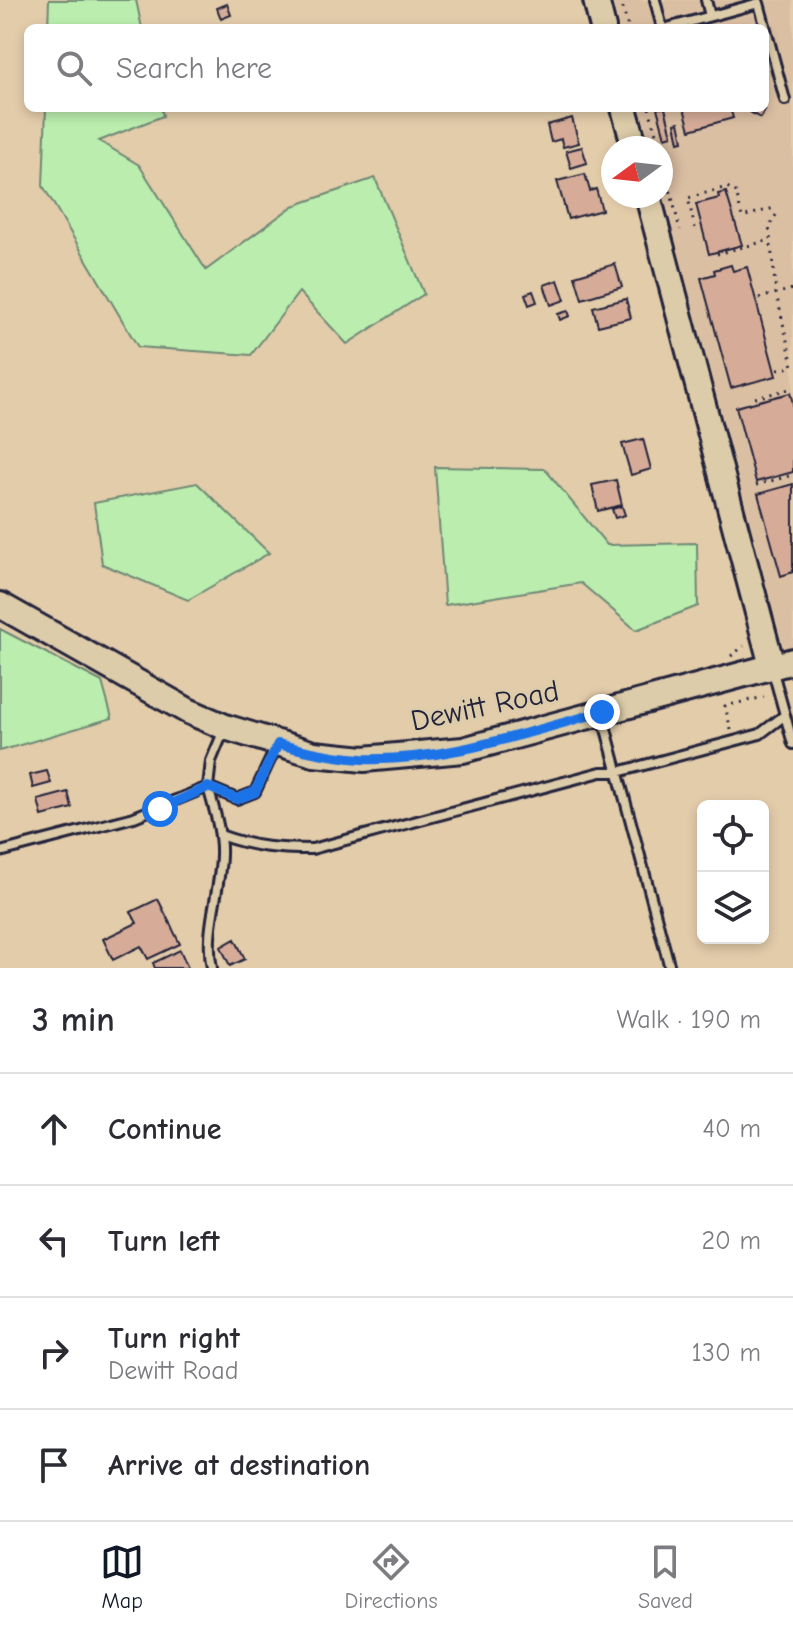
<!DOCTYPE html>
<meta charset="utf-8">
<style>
:root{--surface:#fff;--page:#f7f7f7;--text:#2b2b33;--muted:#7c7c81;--line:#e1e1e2;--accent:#111827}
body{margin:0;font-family:"Comic Neue",sans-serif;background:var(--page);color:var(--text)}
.controls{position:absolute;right:24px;bottom:24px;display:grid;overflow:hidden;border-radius:12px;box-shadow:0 4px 12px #0003}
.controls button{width:72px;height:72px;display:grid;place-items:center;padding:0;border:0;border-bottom:2px solid var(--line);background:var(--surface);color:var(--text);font:40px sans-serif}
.compass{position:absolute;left:601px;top:136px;width:72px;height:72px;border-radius:50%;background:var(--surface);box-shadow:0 4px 12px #0003;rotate:255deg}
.stop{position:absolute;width:24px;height:24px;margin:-18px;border:6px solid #1a73e8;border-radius:50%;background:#fff}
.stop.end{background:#1a73e8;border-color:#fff;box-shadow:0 2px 8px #0008}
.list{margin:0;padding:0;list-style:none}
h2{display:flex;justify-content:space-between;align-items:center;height:104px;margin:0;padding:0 32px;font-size:34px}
h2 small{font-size:26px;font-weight:400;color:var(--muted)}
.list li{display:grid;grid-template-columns:52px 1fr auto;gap:24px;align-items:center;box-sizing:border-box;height:112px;padding:0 32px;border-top:2px solid var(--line)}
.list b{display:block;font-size:30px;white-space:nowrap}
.list p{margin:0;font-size:26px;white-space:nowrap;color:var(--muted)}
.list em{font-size:26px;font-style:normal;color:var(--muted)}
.icon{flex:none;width:44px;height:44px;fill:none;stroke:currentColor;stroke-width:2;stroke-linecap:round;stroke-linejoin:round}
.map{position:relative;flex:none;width:793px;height:968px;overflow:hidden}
.search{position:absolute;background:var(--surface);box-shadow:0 4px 12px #0003;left:24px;right:24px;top:24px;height:88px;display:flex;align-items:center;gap:20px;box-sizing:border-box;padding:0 28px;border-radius:12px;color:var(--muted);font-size:30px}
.sheet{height:552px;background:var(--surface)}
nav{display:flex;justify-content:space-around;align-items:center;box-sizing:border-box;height:112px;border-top:2px solid var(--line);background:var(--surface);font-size:22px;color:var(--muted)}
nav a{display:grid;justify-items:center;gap:4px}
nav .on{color:var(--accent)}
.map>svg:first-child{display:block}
</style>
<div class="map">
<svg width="793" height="968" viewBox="0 0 793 968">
<rect width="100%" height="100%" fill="#e3ccaa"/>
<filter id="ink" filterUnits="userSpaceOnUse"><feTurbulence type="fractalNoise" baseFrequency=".0125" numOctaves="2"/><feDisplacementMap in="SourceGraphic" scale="16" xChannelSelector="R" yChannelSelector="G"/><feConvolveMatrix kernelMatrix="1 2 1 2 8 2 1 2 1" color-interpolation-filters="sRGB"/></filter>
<g filter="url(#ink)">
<path fill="#dbbfa3" d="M612 0H793V646L784 649 661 184V148H651L641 108H765V28H620Z"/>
<path fill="#bbeeae" stroke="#6e8874" stroke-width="2" d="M49 0H136L142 28H48Z
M46 108H161L163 116 99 141 139 165 206 270 293 206 375 178 424 294 347 344 299 292 251 355 138 347 43 186Z
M435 467 545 469 607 545 697 543 698 606 636 630 581 583 445 605Z
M197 483 269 553 188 600 102 564 94 503Z
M0 629 102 682 112 718 0 751Z"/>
<path fill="#d6ac99" stroke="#22223b" stroke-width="2" d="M227 4 231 15 221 19 217 8Z
M657 108H665L672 135 665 137Z
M684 108H730L733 118 690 130Z
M752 108 765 110 760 118 750 112Z
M572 118 579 143 563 147 561 139 551 142 547 125Z
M679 122 683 141 679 142 675 123Z
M582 147 587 163 571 168 566 151Z
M585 174 590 191 596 189 602 210 568 219 557 181Z
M726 192 742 245 709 254 696 204 719 198 718 194Z
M615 264 622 287 582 299 575 276Z
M731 265 733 271 747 267 776 376 731 388 701 278 715 274 714 270Z
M558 280 565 300 551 305 544 285Z
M533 291 537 302 529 305 525 294Z
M626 299 631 318 598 326 593 307Z
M568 311 570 316 560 320 558 314Z
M790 393 793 403V472L756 482 736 407Z
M643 439 651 469 631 475 622 444Z
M616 480 622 505 598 511 592 485Z
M793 484V572L781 576 758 494Z
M622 506 625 515 615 518 612 509Z
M47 771 51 783 33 788 30 775Z
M68 792 72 808 42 816 38 800Z
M158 899 180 944 148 959 141 946 113 960 103 939 137 923 131 912Z
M235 939 245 959 230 966 221 947Z
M180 950 188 968H155L153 963Z"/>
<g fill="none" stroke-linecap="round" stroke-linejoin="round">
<g stroke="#22223b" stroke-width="14">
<path id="lane" d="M655 0 662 28
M706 0 710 16
M667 28 759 3 785 100
M772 668 793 744
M602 714 670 968
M224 730 211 761 208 787 237 799 255 792 277 745
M220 835C253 847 277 849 312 849L601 772H618L760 734 785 715
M0 852 134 817 208 787C214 809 222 833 221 855 220 893 204 931 212 968"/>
</g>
<g stroke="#22223b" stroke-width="30">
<path id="secondary" d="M596 0 603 28
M624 108 635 148
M648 196 772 666
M0 605 188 711 225 727 314 754 364 759 463 750 793 661"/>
</g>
<path stroke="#22223b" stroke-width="3" stroke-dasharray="2 6" stroke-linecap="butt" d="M621 0 628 28
M649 108 660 148
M661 152 680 230
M776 215 769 227 776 293 793 366
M695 228 688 198 727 187 736 192 742 217 774 208
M717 254 770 240
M759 298 793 289
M778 369 793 367
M755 398 793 388
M756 485 793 475
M731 656 744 646
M731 730 725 706 764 697"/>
<use href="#lane" stroke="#ddcca9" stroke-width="8"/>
<use href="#secondary" stroke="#ddcca9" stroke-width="24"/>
</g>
</g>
<g fill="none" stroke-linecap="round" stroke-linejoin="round" filter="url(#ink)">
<path stroke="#1a73e8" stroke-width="10" d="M160 809 208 787 237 799 255 792 278 744C305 751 333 757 362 759 444 762 524 733 602 712"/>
</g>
<g text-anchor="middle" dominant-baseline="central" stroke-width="6" stroke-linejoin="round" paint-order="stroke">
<g font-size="30" fill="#22223b" stroke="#ddcca9">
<text transform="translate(485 706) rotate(-12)">Dewitt Road</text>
</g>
</g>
</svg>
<div class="controls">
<button><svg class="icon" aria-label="locate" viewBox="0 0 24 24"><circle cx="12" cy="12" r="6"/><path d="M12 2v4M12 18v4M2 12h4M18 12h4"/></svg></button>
<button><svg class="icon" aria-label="layers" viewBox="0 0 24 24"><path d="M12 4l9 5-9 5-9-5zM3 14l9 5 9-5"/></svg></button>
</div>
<svg class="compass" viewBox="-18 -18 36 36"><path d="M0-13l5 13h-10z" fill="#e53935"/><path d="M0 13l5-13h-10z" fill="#7c7c81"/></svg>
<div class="stop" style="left:160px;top:809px"></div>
<div class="stop end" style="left:602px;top:712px"></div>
<div class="search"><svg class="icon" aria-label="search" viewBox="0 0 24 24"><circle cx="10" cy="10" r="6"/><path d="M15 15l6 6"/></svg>Search here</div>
</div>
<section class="sheet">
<h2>3 min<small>Walk · 190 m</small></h2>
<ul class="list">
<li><svg class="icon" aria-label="ahead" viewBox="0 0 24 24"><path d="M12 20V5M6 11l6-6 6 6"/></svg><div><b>Continue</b></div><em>40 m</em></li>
<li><svg class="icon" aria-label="left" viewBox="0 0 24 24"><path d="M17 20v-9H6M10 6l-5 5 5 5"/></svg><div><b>Turn left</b></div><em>20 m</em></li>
<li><svg class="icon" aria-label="right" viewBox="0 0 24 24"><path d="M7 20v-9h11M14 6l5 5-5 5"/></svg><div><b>Turn right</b><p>Dewitt Road</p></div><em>130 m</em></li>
<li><svg class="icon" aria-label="arrive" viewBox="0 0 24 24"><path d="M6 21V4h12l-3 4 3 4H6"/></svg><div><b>Arrive at destination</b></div></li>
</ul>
</section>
<nav>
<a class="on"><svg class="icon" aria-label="map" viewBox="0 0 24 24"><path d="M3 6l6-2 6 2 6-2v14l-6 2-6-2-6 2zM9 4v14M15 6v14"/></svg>Map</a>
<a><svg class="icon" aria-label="directions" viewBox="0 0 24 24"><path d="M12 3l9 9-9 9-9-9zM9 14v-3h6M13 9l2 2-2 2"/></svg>Directions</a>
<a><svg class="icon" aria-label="saved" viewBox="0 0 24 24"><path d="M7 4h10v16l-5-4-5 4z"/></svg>Saved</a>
</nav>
